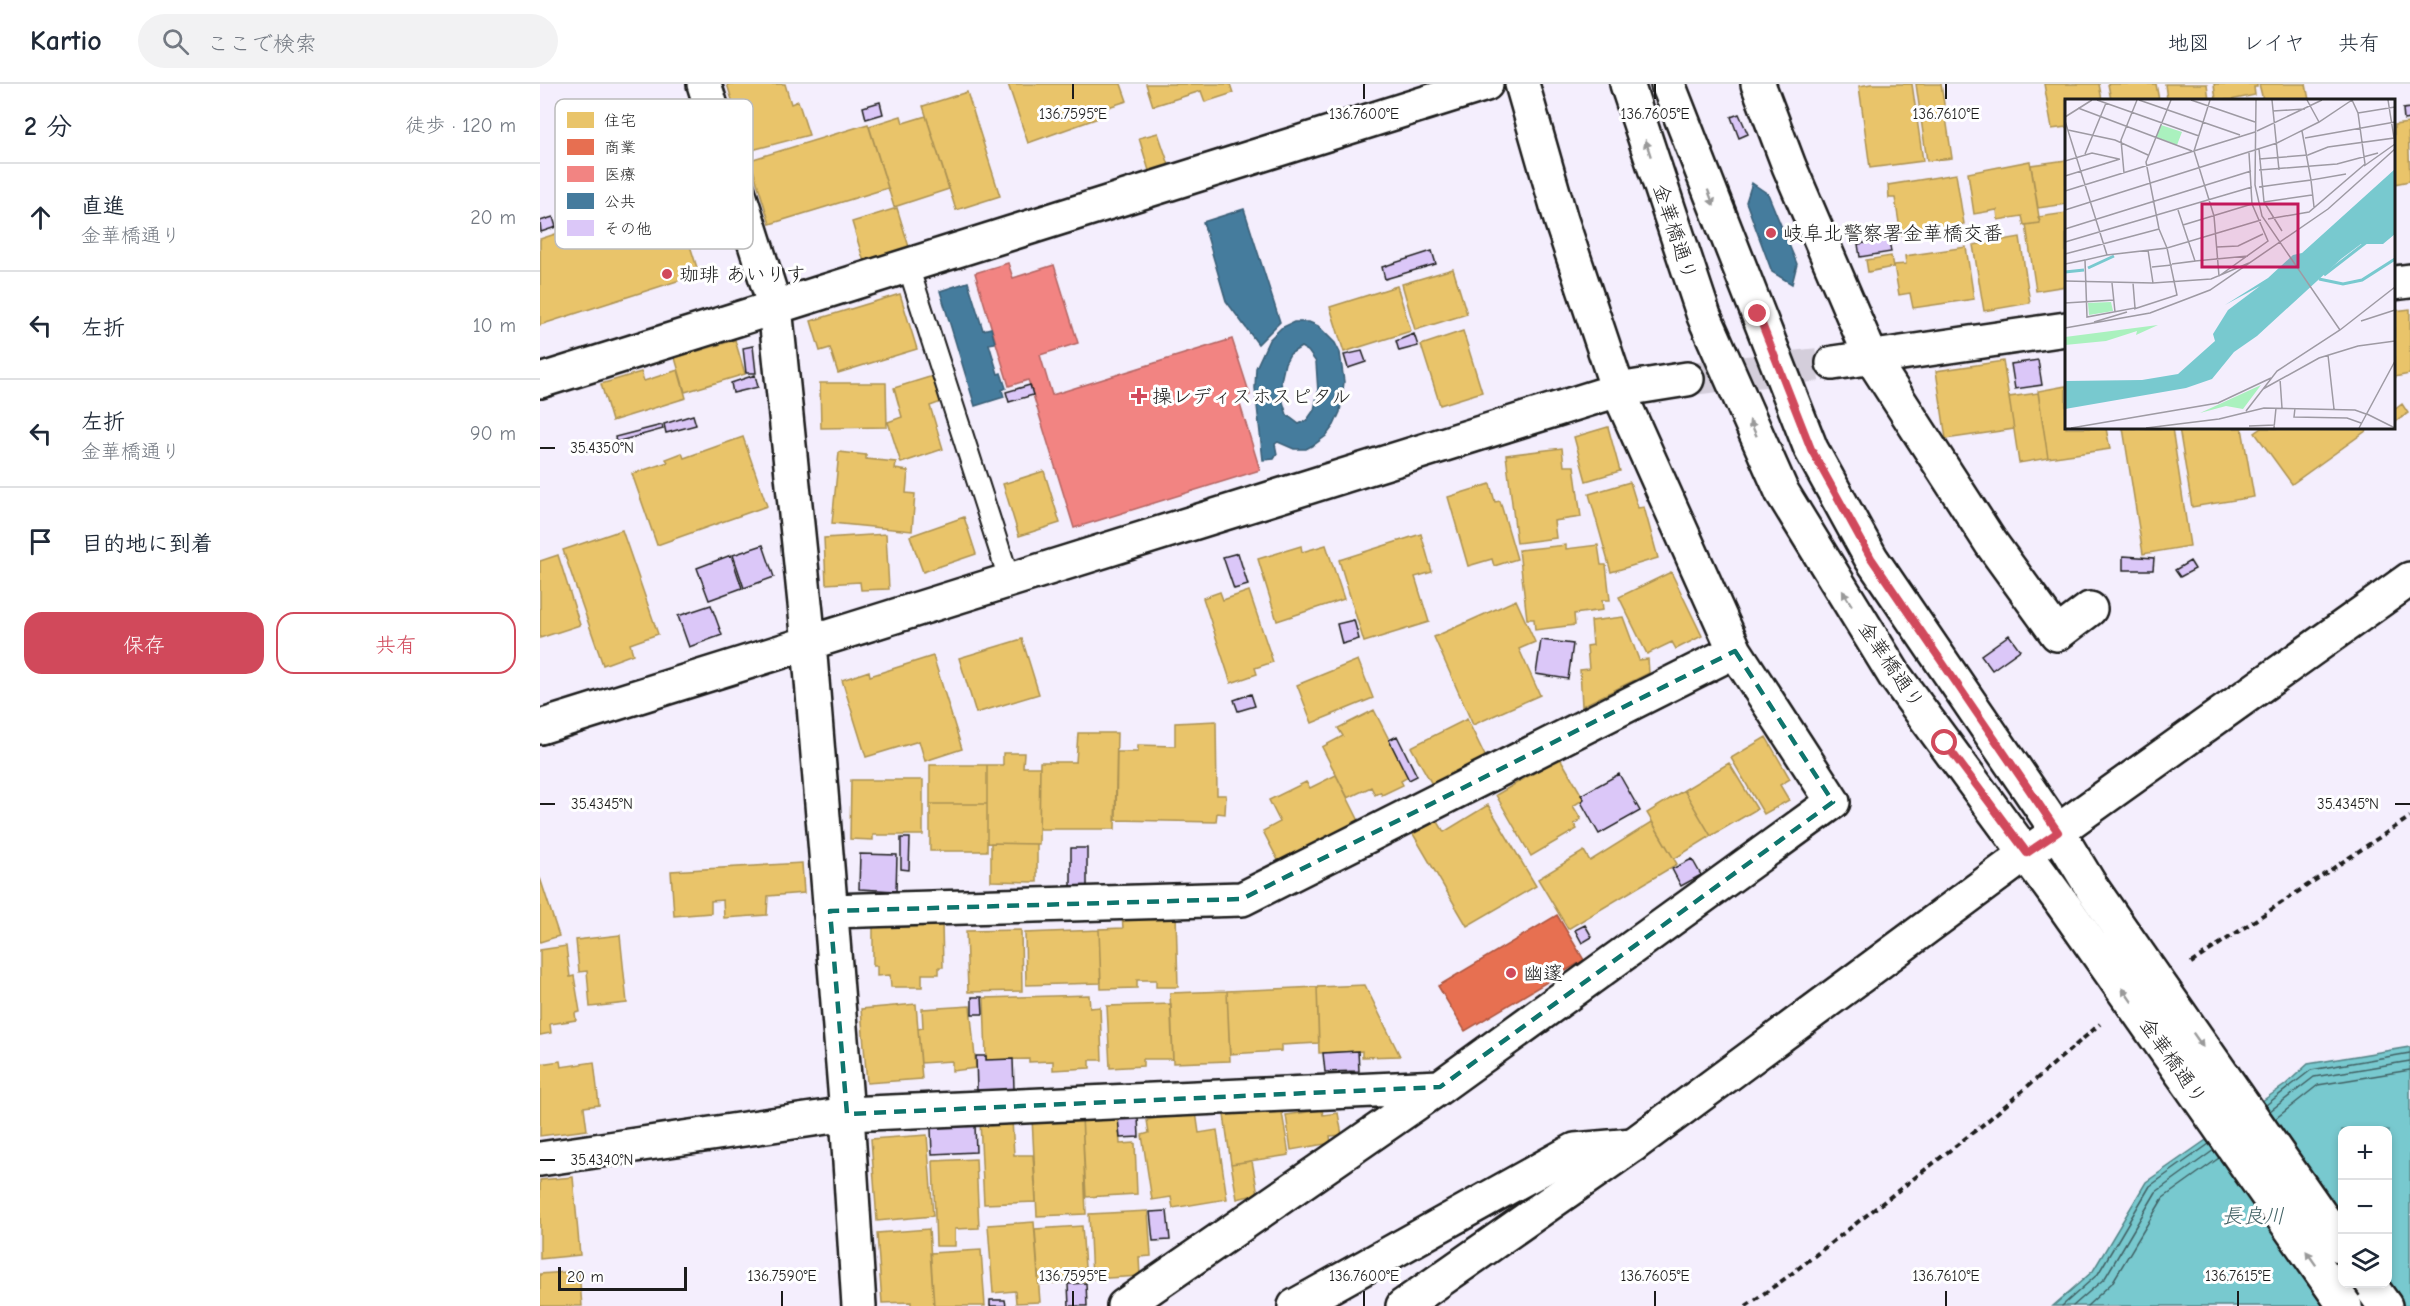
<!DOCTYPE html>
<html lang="ja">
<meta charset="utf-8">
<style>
:root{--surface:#fff;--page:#f2f2f3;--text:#1f2937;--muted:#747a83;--line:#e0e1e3;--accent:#d1495b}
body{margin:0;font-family:"Comic Neue","Klee One",sans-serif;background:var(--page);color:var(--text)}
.controls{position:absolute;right:18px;bottom:18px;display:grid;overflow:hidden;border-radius:12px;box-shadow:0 3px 9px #0003}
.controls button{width:54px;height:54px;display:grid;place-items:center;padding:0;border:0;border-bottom:2px solid var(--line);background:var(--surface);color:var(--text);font:30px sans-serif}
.scale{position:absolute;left:18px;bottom:15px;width:129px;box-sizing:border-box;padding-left:6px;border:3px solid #1c1c1c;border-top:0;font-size:16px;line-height:21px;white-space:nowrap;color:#1c1c1c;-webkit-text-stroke:4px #fff;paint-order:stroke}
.stop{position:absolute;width:18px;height:18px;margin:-14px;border:4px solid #d1495b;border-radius:50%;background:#fff}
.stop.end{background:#d1495b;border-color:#fff;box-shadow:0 2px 6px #0008}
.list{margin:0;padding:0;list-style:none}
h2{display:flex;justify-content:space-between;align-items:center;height:78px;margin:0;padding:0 24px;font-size:26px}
h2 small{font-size:20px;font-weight:400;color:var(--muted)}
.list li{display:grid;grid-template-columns:39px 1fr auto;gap:18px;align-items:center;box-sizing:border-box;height:108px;padding:0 24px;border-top:2px solid var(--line)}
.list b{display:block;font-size:22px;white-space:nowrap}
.list p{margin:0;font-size:20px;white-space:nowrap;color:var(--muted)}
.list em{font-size:20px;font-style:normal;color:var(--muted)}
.actions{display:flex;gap:12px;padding:18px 24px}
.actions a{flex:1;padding:14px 0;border:2px solid var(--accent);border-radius:18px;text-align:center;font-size:21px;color:var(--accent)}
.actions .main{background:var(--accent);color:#fff}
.icon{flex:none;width:33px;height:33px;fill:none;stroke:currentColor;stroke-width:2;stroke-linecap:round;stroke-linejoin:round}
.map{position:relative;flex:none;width:1870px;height:1222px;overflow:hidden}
header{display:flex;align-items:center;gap:36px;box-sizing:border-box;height:84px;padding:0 30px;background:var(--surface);border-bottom:2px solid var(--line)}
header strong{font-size:28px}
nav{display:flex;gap:33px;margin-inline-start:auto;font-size:21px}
.search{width:420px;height:54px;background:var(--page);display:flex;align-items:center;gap:15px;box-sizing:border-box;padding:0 21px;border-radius:33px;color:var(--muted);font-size:22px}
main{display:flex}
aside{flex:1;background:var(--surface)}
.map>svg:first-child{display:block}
</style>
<header>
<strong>Kartio</strong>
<div class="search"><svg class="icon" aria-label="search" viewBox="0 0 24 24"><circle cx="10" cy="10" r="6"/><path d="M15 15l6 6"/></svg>ここで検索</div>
<nav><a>地図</a><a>レイヤ</a><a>共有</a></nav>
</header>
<main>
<aside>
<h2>2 分<small>徒歩 · 120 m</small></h2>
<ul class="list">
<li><svg class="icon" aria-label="ahead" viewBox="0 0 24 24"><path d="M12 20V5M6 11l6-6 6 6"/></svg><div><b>直進</b><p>金華橋通り</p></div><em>20 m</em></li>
<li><svg class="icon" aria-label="left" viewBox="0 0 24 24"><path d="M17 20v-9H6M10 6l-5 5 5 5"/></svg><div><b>左折</b></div><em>10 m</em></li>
<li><svg class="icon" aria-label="left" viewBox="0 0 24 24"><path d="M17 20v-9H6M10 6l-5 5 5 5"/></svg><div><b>左折</b><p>金華橋通り</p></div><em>90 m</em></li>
<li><svg class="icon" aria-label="arrive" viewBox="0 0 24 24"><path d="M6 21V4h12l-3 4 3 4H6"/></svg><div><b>目的地に到着</b></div></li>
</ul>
<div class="actions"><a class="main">保存</a><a>共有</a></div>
</aside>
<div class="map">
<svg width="1870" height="1222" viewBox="0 0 1870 1222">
<rect width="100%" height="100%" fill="#f4eefd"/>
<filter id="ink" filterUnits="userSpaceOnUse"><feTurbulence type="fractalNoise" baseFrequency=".0167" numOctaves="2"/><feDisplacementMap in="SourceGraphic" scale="12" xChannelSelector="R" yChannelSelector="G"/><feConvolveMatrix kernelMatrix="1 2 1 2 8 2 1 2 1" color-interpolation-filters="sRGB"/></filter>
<g filter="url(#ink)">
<path fill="#78c9cf" stroke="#538487" stroke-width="1.5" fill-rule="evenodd" d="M1870 963V1222H1513L1553 1187 1606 1098 1745 1001 1768 980ZM1802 1046H1848V1200H1802Z"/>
<path fill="#e9c46a" stroke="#ac9253" stroke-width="1.5" d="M187 0H245L251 20 258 17 269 51 208 67Z
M468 0H581L587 17 562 25 564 32 488 59Z
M606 0H690L693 9 665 18 661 7 613 22Z
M1331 0H1372L1383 77 1330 84 1319 2Z
M1376 0H1401L1412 74 1387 77Z
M1504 0H1559L1562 16H1526V43L1512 45Z
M1568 0H1616L1619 16H1571Z
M1625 0H1667L1669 16H1627Z
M1674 0H1717V3H1714L1715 11 1691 16H1676Z
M1719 0H1766L1769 16H1723Z
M427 8 460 112 416 126 383 22Z
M361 32 363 39 386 32 409 105 354 123 329 42Z
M1868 39 1870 97 1854 100V41Z
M328 40 348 104 230 140 210 76Z
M618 49 630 84 610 90 599 54Z
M1526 76V120L1498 124 1491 81Z
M1490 77 1500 139 1484 141 1482 132 1458 136 1457 126 1434 130 1428 89Z
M1416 90 1424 140 1361 151 1355 114H1349L1348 101Z
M134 111 159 190 0 241V155Z
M357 124 369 163 324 178 312 138Z
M1526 129V202L1496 207 1486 141 1500 139 1498 133Z
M1480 153 1490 219 1444 227 1433 161Z
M1426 163 1434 215 1373 224 1370 209 1359 211 1354 181 1366 180 1365 172Z
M1351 172 1353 183 1328 188 1326 176Z
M913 185 927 230 875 246 862 200Z
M857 202 871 247 804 268 790 223Z
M360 210 377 265 298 289 290 264 280 267 271 237Z
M1870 225V290L1854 293V227Z
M923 247 942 308 900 321 881 261Z
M195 256 205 290 145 308 135 274Z
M1463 277 1474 345 1406 355 1396 287Z
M138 286 146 314 72 337 61 300 101 288 104 297Z
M393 292 401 318 390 322 403 365 361 379 348 338 362 333 354 304Z
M280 299H346L347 343 281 344Z
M1526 302V344H1566L1570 365 1508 374 1498 307Z
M1498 309 1508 374 1479 379 1469 313Z
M1862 320 1868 329 1854 339V326Z
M1068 343 1080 387 1046 397 1034 353Z
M1583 344H1632L1650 462 1603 470Z
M1639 344H1702L1714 413 1652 423Z
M1722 344H1830L1752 400 1715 349Z
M203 353 227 422 117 461 92 390 128 378 126 375 142 369 144 374Z
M1022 364 1024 382H1034L1041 433 1014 437 1016 454 977 459 966 371Z
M299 368 326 371V375L356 378 355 385 368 387 366 409 375 410 372 447 292 439Z
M504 387 520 439 479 452 463 400Z
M1090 398 1098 424 1104 423 1118 474 1071 488 1049 410Z
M950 400 955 418 960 417 977 475 954 482 952 475 928 482 908 413Z
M424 433 436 470 383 488 370 452Z
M82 446 118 550 90 560 93 570 63 581 23 466Z
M346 450 349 505 321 506 320 498 286 500 284 454Z
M881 450 892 488 875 493 889 538 824 558 799 476Z
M786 461 804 515 737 537 718 475 761 462 762 468Z
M1026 461V465L1058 461 1061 481H1066L1070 516H1062L1063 526 1034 530 1035 541 995 546 994 535H987L979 466Z
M18 471 40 541 0 554V477Z
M1131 488 1162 552 1136 565 1132 558 1107 570 1079 513Z
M709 507 733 578 715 584 717 590 691 599 663 514 680 508 683 516Z
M976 516 995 558 979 565 1000 611 933 641 894 553Z
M1083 533 1099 576 1108 575 1109 589 1042 622 1040 586 1049 585 1047 562 1053 561 1051 537Z
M482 555 499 610 436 629 419 574Z
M393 572 422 665 385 677 379 657 326 673 302 596 329 587 330 592Z
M818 576 833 614 772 639 757 601Z
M834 626 868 693 861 697 863 701 842 711 840 708 835 711 831 703 808 714 782 663 803 652 798 644Z
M927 635 946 674 893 702 871 663Z
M676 637 677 711H686L685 730 677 729 676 738 576 736 577 668H598V661L635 662V639Z
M538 649H577L575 745H499L500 678H536Z
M1226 653 1250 695 1240 701 1249 716 1224 730 1191 674Z
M463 669H484L483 683H500L499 760 447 759V681H463Z
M1020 674 1044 715 1033 722 1041 735 1034 740 1037 745 991 772 956 711Z
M1189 679 1217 725 1171 752 1144 706Z
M390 681H447V720H390Z
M796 691 822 743 741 782 723 747 740 738 729 716 766 698 770 704Z
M311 696H383V751H333V756L310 755Z
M1144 706 1171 752 1134 775 1107 729Z
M390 720H447V767H390Z
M948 721 996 802 927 842 873 750 897 736 904 748Z
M1112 738 1137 780 1028 845 998 795 1044 767 1050 777Z
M451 759 497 760V798L451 797Z
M262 779 264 809 228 812 227 831 184 834 183 816 171 817V829L134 832 131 787Z
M0 794 19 852 0 858Z
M636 829 638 903H616V896H597V904L561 905 559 845 583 844 582 831Z
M402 839 403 883H399V890H382V903H351L350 891 337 892V882H333V840Z
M481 846 482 907 428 908 426 847Z
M559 846 561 899 486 901 485 849Z
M80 851 87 919 50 923 47 887 39 888 36 856Z
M26 862 30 893 34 892 40 928 35 929 36 936 10 940 11 949 0 951V866Z
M825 901 860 972 822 973V967L779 969 777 903Z
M777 903 779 959 741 961V967L690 970 687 907Z
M687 907 690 977 633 979 630 909Z
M549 911 550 924 560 923 562 976H550V984L513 986V977L489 978V975L446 976 444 914Z
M376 920 382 995 327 999 321 925Z
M631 920 633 975H603V982L570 984 567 922Z
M430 922 436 984 412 987V977L381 979 378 945 383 944 382 925Z
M20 977 21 983 54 978 59 1021 44 1023 47 1046 0 1052V980Z
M741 1022 749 1071 691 1080 684 1031Z
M782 1026 783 1031 798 1029 802 1051 790 1052 791 1059 751 1066 746 1031Z
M656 1028 659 1049 677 1046 687 1115 633 1124 631 1113 612 1116 602 1051 609 1049 607 1036Z
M578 1030 580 1060 595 1059 597 1110 546 1113 542 1032Z
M542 1032 546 1130 497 1132 492 1034Z
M472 1035 474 1071H493L496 1118 444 1120 440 1037Z
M387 1051 393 1132 337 1137 331 1055Z
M436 1075 439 1144 415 1145V1162H396L393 1077Z
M712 1077 718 1110 697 1115 691 1080Z
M33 1093 40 1171 0 1175V1096Z
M608 1127 611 1172 599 1173 600 1192 552 1195 549 1130Z
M494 1138 500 1218 476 1219 475 1207 453 1209 448 1141Z
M542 1142 546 1197 499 1200 495 1145Z
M389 1145 394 1222H371V1218L342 1219 337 1149Z
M441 1166 445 1222H394L390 1169Z
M39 1187 42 1222H0V1190Z"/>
<path fill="#e76f51" stroke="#aa5641" stroke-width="1.5" d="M1017 831 1044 876 925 947 898 902Z"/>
<path fill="#f28482" stroke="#b26563" stroke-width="1.5" d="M468 179 473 194 514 181 538 259 500 271 512 311 692 255 710 311 698 314 720 386 534 444 490 301 488 296 469 302 435 189Z"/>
<path fill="#457b9d" stroke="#395e76" stroke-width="1.5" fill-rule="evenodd" d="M1212 99 1228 110 1257 180 1252 200 1232 188 1206 118Z
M704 125 740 238 718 260 686 217 663 138Z
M428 198 443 246 451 244 455 259 449 260 458 290 461 289 466 304 462 306 464 313 435 322 400 207Z
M754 238H769L778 242 795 259 800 269 804 298 800 328 794 341 786 352 775 360 766 365H754L738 358 735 360 737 370 734 375 723 376 715 304 716 284 729 256 741 244ZM761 263 768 267 776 278 778 308 774 326 767 336 759 340 747 331 743 318 741 297 745 279 750 270Z"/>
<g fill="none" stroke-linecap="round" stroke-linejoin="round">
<path stroke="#416164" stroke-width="1.5" d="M1726 1021 1771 986 1870 969
M1730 1027 1774 993 1870 977
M1735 1035 1778 1001 1870 986
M1522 1222 1558 1190 1610 1102 1669 1060
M1533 1222 1565 1194 1616 1108 1674 1066
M1547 1222 1572 1199 1623 1114 1679 1074"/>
</g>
<path fill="#dbc7f8" stroke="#1c1c1c" stroke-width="1.5" d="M340 18 343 30 326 35 323 23Z
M1870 24V35L1864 36 1863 25Z
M1199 30 1208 50 1199 54 1191 33Z
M13 133 16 143 1 148 0 137Z
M1349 156 1351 168 1320 173 1318 160Z
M892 167 896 180 845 195 842 183Z
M874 250 878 262 859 267 856 257Z
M213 262 216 289H206L203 264Z
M822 267 826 278 808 284 804 271Z
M1498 276 1502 301 1475 305 1471 280Z
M215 291 218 303 193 309 191 299Z
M490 301 493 311 469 318 466 308Z
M153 331 156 341 126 349 124 340Z
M122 341 123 345 76 358 75 353Z
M223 461 234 493 204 504 193 471Z
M698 469 708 501 694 505 683 473Z
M191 471 202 504 169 516 157 484Z
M1583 472 1614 474 1613 486H1583Z
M1650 477 1655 485 1640 493 1635 486Z
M171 521 182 551 149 563 138 532Z
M814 536 819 555 802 560 797 540Z
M1469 551 1480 566 1452 586 1441 571Z
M1001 556 1033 560 1028 595 996 590Z
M711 610 715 622 698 627 694 616Z
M857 652 877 692 869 696 849 656Z
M1079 690 1100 727 1059 750 1041 718 1044 715 1041 711Z
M361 754H370L369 786 361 785Z
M531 764H547V802H531Z
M320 770 357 771 356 807 319 805Z
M1152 775 1161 791 1141 802 1132 785Z
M1045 841 1052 853 1042 859 1035 846Z
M432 913H442L443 930H432Z
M818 967 819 987 785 988 783 969Z
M436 972H446V976L473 975 474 1005 437 1007Z
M598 1033 599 1053 580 1054 578 1034Z
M435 1041 436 1068 392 1070 391 1044Z
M627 1127 630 1156 613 1157 610 1128Z
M546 1199 547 1222H529L528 1200Z
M450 1216H465L466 1222H450Z"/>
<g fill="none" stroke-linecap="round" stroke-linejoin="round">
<path stroke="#d4cedb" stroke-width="33" stroke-dasharray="33 16" stroke-linecap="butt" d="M1147 295 1293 279"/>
<g stroke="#1c1c1c" stroke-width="24">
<path id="service" d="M368 182 470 498"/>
</g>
<g stroke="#1c1c1c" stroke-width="38">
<path id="minor" d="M164 0 235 223 269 559 307 1030 319 1222
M1218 0 1249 82 1331 273 1451 459 1517 550 1550 525
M1854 199 1870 197
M1293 279 1526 245
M0 297 946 0
M0 643 1078 306 1147 295
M290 827 702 815 1195 567
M0 1075 307 1030 900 1003
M584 1222 900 1003 1293 718 1195 567 1078 306 1021 136 982 0
M755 1222 1035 1066 1093 1061"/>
</g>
<g stroke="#1c1c1c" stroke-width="38">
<path id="tertiary" d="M1087 0 1164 232 1242 408 1355 592 1522 819
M1128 0 1271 365 1331 474 1518 748 1552 804
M1829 1200 1845 1222
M863 1222 1093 1061 1487 769 1870 495"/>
</g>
<path stroke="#1c1c1c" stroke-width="4" stroke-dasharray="6 4.5" stroke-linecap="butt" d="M1651 879 1870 733
M1206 1222 1246 1194 1445 1039 1560 940"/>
<use href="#service" stroke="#fff" stroke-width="20"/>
<use href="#minor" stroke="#fff" stroke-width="33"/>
<use href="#tertiary" stroke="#fff" stroke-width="33"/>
<g stroke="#1c1c1c" stroke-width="38" stroke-linecap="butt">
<path id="tertiary-bridge" d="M1552 804 1802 1162
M1522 819 1805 1222"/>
</g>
<use href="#tertiary-bridge" stroke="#fff" stroke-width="33"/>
</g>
<defs><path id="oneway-solid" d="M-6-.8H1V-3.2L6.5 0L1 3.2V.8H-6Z" transform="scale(1.5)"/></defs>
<g fill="#999">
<use href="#oneway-solid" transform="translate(1108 64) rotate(-108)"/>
<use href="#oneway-solid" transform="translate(1171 114) rotate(69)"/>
<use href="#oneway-solid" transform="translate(1213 344) rotate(-114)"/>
<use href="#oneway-solid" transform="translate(1307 514) rotate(-122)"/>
<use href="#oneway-solid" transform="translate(1587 911) rotate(-125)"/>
<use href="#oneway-solid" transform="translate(1658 956) rotate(55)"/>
<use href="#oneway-solid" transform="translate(1771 1174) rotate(-125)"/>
</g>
</g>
<g fill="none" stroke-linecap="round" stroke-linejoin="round" filter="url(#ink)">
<path stroke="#d1495b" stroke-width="8" d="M1218 230 1271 365 1331 474 1518 748 1487 769 1405 659"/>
</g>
<path fill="none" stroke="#0f766e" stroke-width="4.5" stroke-dasharray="12 8" stroke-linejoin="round" d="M1195 567 1293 718 900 1003 307 1030 290 827 702 815Z"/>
<path fill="none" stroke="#1c1c1c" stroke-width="2" d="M533 0V15M824 0V15M1115 0V15M1406 0V15M0 364H15M0 720H15M1855 720H1870M0 1076H15M242 1207V1222M533 1207V1222M824 1207V1222M1115 1207V1222M1406 1207V1222M1698 1207V1222"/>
<g fill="#d1495b" stroke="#fff" stroke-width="2">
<circle cx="1231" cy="149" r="6"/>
<circle cx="127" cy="190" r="6"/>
<path d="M596 303h6v6h6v6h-6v6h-6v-6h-6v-6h6z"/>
<circle cx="971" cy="889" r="6"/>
</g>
<g text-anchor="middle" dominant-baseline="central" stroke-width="6" stroke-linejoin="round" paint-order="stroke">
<g font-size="20" fill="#1c1c1c" stroke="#fff">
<text transform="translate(1135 148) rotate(72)">金華橋通り</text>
<text transform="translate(1351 581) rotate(56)">金華橋通り</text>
<text transform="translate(1633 977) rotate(55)">金華橋通り</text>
</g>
<g font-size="20" fill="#1c1c1c" stroke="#fff" text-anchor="start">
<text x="1243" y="149">岐阜北警察署金華橋交番</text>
<text x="139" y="190">珈琲 あいりす</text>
<text x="612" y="312">操レディスホスピタル</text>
<text x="983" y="889">幽邃</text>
</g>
<g font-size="21" font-style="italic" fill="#416164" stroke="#fff">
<text x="1713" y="1132">長良川</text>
</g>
</g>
<g transform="translate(1525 15)">
<rect width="330" height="330" fill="#f4eefd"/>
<path d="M96 26 117 33 112 46 91 38ZM46 203 48 212 24 216 23 204ZM93 226 71 236 72 232 41 242 0 246V238ZM196 286 178 310 161 307 135 314Z" fill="#aaf1be"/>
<path d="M330 70V135L318 145H296L276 160 192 237 169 253 147 280 121 289 0 310V282L77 281 113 275 150 242 148 235 163 211 195 187 160 206 203 179 228 156 237 154Z" fill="#78c9cf"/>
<path fill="none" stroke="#78c9cf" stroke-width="3" d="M23 169 49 157M0 173 19 171M259 176 303 142M254 180 278 185 297 181 330 160"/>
<path fill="none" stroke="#9e9aa3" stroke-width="1.5" d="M32 1 134 37M74 1 175 36M126 1 190 23M145 1 129 52 149 117 154 177M191 1 190 86 197 117 275 231M207 1 214 71M242 1 254 23M13 9 127 52M208 12 240 10M293 14 330 8M0 18 27 1M0 22 42 156 20 161 22 218 70 209 68 184M3 31 50 41 83 56M192 32 257 1M240 39 330 23M194 50 199 103 217 132M20 55 41 4M194 60 243 56 263 48 329 39 323 1M0 62 27 54 54 60M299 67 330 45M194 71 272 65 313 54M59 74 56 41 72 1M0 77 55 60M194 88 246 81 237 32M0 92 190 33M199 103 247 96M249 108 246 81 281 75M0 111 212 44 254 23 287 1M203 120 244 113 300 65 293 14 287 1M118 126 187 105M0 130 186 72M0 143 187 88M152 148 173 147 198 135M83 151 88 184 146 180 184 164M0 155 94 130M42 156 102 149 94 130 81 63 106 1M130 162 183 157M0 165 20 161M107 165 130 162 113 111M87 168 107 166M154 177 203 142 187 105 184 54M0 182 88 184M47 184 50 213M0 204 49 201M69 210 112 196 102 149 196 121M296 222 330 211M29 223 62 213M0 229 85 214 145 191 263 110 330 50M263 256 269 310M215 280 217 309M198 290 254 259 293 247 330 242M230 309 229 318 282 319 296 324M181 312 212 272 275 231 330 188M302 315 330 329M184 327 210 326M6 329 153 304 206 279M81 329 154 320 199 309 290 311 301 315M209 329 211 309M294 329 330 262"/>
<path fill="#c2185b" fill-opacity="0.15" stroke="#c2185b" stroke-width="3" d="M137 105H233V168H137Z"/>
<rect width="330" height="330" fill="none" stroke="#1c1c1c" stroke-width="3"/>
</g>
<rect x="15" y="15" width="198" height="150" rx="9" fill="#fff" stroke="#bbb" stroke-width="1.5"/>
<rect x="27" y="28" width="27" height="16" fill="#e9c46a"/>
<rect x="27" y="55" width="27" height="16" fill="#e76f51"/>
<rect x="27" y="82" width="27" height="16" fill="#f28482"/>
<rect x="27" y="109" width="27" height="16" fill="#457b9d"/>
<rect x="27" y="136" width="27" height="16" fill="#dbc7f8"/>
<g font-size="16" fill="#1c1c1c">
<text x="64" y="42">住宅</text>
<text x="64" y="69">商業</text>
<text x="64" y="96">医療</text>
<text x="64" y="123">公共</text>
<text x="64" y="150">その他</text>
</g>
<g font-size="15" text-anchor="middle" fill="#1c1c1c" stroke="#fff" stroke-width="6" stroke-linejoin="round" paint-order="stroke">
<text x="533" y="35">136.7595°E</text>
<text x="824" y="35">136.7600°E</text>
<text x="1115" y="35">136.7605°E</text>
<text x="1406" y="35">136.7610°E</text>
<text x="62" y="369">35.4350°N</text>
<text x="62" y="725">35.4345°N</text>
<text x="1808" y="725">35.4345°N</text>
<text x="62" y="1081">35.4340°N</text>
<text x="242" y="1197">136.7590°E</text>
<text x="533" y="1197">136.7595°E</text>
<text x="824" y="1197">136.7600°E</text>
<text x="1115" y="1197">136.7605°E</text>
<text x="1406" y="1197">136.7610°E</text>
<text x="1698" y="1197">136.7615°E</text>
</g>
</svg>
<div class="controls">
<button>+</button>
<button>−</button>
<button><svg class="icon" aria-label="layers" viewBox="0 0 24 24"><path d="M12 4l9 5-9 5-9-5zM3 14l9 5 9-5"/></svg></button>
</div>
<div class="scale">20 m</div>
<div class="stop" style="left:1405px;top:659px"></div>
<div class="stop end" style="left:1218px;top:230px"></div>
</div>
</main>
